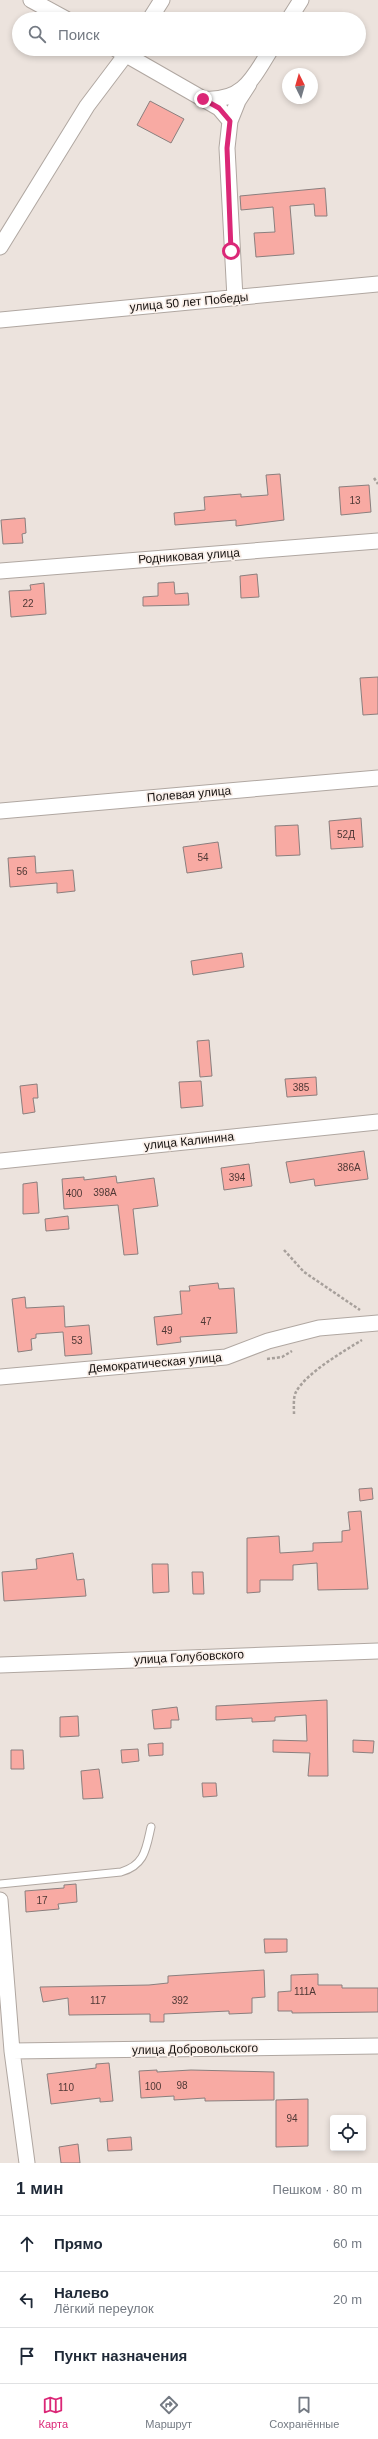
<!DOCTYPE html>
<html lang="ru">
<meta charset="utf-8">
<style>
:root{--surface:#fff;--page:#f2f2f3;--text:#1f2937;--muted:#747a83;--line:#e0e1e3;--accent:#db2777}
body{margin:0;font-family:Helvetica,sans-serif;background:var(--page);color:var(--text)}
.controls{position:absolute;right:12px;bottom:12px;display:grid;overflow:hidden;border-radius:4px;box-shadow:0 2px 6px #0003}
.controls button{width:36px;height:36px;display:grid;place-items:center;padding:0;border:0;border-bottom:1px solid var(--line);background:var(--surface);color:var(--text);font:20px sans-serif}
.compass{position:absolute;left:282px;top:68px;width:36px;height:36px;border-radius:50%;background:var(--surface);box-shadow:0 2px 6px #0003;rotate:355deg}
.stop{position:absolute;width:12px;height:12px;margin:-9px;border:3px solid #db2777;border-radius:50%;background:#fff}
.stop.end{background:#db2777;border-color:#fff;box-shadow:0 1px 4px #0008}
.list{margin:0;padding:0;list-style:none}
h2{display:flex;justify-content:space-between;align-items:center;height:52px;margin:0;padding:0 16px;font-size:17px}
h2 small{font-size:13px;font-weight:400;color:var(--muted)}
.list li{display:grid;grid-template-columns:26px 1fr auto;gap:12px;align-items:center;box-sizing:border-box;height:56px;padding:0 16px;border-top:1px solid var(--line)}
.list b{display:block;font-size:15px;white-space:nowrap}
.list p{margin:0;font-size:13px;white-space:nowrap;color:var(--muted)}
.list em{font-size:13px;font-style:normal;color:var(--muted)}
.icon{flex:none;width:22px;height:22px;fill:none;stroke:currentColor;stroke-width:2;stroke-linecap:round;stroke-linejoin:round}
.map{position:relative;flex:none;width:378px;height:2163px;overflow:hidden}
.search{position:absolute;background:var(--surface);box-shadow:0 2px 6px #0003;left:12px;right:12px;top:12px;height:44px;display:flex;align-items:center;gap:10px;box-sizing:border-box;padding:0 14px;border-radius:22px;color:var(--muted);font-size:15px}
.sheet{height:220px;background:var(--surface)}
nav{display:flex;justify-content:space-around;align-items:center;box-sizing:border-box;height:56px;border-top:1px solid var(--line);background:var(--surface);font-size:11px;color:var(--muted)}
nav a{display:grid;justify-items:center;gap:2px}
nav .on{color:var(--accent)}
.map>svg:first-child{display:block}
</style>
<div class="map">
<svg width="378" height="2163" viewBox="0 0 378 2163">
<rect width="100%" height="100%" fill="#ece3dd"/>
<path fill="#f8aaa3" stroke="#8a7f7e" d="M150 101 184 119 171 143 137 125Z
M325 188 327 216H315L314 204 290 206 294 254 256 257 254 233 275 232 273 207 241 210 240 196Z
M280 474 284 520 236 526V520L175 525 174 513 205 510 204 497 241 494V497L268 495 266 475Z
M369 485 371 512 341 515 339 487Z
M25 518 26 533 22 534 23 543 3 544 1 520Z
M257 574 259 597 241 598 240 576Z
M174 582 175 594 188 593 189 605 143 606V597L158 596V583Z
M44 583 46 614 11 617 9 591 31 590 30 585Z
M378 677V714L363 715 360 678Z
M361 818 363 847 331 849 329 821Z
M298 825 300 855 276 856 275 826Z
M218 842 222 868 187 873 183 847Z
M35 856 36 873 73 870 75 891 57 893V883L10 887 8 858Z
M242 953 244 967 193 975 191 961Z
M209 1040 212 1076 200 1077 197 1041Z
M316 1077 317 1095 287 1097 285 1079Z
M201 1081 203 1106 181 1108 179 1082Z
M37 1084 38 1098H33L35 1112 23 1114 20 1086Z
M364 1151 368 1179 315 1186 314 1179 290 1183 286 1162Z
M249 1164 252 1186 224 1190 221 1168Z
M116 1176 117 1183 154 1178 158 1206 133 1209 138 1254 124 1255 118 1205 64 1209 62 1179 84 1177V1180Z
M37 1182 39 1213 23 1214V1184Z
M68 1216 69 1229 46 1231 45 1219Z
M218 1283 219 1289 234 1288 237 1333 180 1337 181 1342 157 1345 154 1317 182 1314 180 1291H190L189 1286Z
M25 1297 26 1308 64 1306 65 1327 89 1325 92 1354 65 1356 63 1332 36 1334V1338L31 1339 32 1350 18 1352 12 1299Z
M372 1488 373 1499 360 1501 359 1489Z
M361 1511 368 1589 318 1590 317 1563 293 1565V1580H260V1592L247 1593V1538L279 1536 280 1553 313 1551V1543L342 1542V1531L350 1530 348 1512Z
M73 1553 77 1580 84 1579 86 1596 4 1601 2 1572 37 1569 36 1559Z
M152 1564H168L169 1592 153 1593Z
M192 1572H203L204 1594H193Z
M327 1700 328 1776H308L310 1753 273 1752V1740L307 1741 306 1715 275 1717V1721L252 1722V1718L216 1720V1706Z
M177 1707 179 1720H171V1728L154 1729 152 1710Z
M78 1716 79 1736 60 1737V1717Z
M353 1740 374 1741 373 1753 353 1752Z
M163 1743V1755L149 1756 148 1744Z
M138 1749 139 1761 122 1763 121 1750Z
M11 1750H23L24 1769H11Z
M99 1769 103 1798 83 1799 81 1771Z
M202 1783H216L217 1796 203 1797Z
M76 1884 77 1902 58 1904 59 1909 26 1912 25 1891 64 1888V1885Z
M264 1939H287V1952L265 1953Z
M264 1970 265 1997 252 1998V2013L229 2014V2011L164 2014V2022H150V2014L69 2015 68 1998 43 2002 40 1987 149 1985 168 1983V1976Z
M318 1974V1985H342V1988H378V2012L292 2013V2011H278V1992L291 1991V1975Z
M109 2063 113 2101 100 2102V2098L51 2104 47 2074 96 2068V2064Z
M157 2070V2072L191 2070 274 2072V2100L205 2101V2098L174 2100V2096L141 2098 139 2071Z
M308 2099V2146L276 2147V2100Z
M131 2137 132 2150 108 2151 107 2139Z
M78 2144 80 2163H61L59 2147Z"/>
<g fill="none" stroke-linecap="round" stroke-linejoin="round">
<g stroke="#b0a7a1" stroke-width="9">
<path id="lane" d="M0 1884 121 1872C145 1865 146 1849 151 1827"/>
</g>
<g stroke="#b0a7a1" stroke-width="17">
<path id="street" d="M31 0 66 19
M150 19 162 0
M289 19 301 0
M116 49 219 108 230 121
M204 99C243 102 253 78 271 49
M0 247 87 106 130 49
M235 298 227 148 230 121 238 101 249 84
M0 320 378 284
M0 571 378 541
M0 811 378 778
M0 1161 378 1122
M0 1377 226 1357 268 1341 319 1328 378 1323
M0 1665 378 1651
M0 1900 12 2051 27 2163
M12 2051 378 2046"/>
</g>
<path stroke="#a7a09b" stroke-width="2.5" stroke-dasharray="3 2" stroke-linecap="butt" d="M374 478 378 484
M284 1250 304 1272 360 1310
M267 1359 282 1357 292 1351
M294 1414C294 1408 293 1397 296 1392 306 1373 344 1351 362 1340"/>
<use href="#lane" stroke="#fff" stroke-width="7"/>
<use href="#street" stroke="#fff" stroke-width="15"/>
</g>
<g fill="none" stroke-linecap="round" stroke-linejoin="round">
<path stroke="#db2777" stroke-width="5" d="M203 99 219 108 230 121 227 148 231 251"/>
</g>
<g text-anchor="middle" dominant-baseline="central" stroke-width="3.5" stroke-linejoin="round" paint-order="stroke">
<g font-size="10" fill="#4e3835">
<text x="355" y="500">13</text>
<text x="28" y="603">22</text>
<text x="346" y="834">52Д</text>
<text x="203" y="857">54</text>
<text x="22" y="871">56</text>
<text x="301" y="1087">385</text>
<text x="349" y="1167">386А</text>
<text x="237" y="1177">394</text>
<text x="105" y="1192">398А</text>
<text x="74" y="1193">400</text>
<text x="206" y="1321">47</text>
<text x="167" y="1330">49</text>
<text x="77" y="1340">53</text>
<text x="42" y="1900">17</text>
<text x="305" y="1991">111А</text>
<text x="98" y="2000">117</text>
<text x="180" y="2000">392</text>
<text x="182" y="2085">98</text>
<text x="153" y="2086">100</text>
<text x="66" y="2087">110</text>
<text x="292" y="2118">94</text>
</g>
<g font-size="12" fill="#161210" stroke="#faf0ea">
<text transform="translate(189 302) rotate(-5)">улица 50 лет Победы</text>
<text transform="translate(189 556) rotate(-4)">Родниковая улица</text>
<text transform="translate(189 794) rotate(-5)">Полевая улица</text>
<text transform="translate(189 1141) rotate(-6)">улица Калинина</text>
<text transform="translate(155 1363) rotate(-5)">Демократическая улица</text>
<text transform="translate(189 1657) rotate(-3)">улица Голубовского</text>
<text transform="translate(195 2049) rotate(-1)">улица Добровольского</text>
</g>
</g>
</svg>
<div class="controls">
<button><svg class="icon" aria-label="locate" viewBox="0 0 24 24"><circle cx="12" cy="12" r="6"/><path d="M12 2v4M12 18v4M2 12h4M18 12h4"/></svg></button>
</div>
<svg class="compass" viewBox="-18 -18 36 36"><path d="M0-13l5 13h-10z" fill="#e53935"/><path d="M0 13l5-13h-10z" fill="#747a83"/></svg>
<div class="stop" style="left:231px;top:251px"></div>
<div class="stop end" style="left:203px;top:99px"></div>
<div class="search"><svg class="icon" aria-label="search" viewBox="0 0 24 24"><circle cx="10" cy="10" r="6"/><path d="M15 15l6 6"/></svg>Поиск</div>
</div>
<section class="sheet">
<h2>1 мин<small>Пешком · 80 m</small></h2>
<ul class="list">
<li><svg class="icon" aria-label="ahead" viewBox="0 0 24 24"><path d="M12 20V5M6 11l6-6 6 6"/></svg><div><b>Прямо</b></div><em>60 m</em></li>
<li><svg class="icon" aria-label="left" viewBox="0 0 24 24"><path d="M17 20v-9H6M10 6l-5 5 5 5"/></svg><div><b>Налево</b><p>Лёгкий переулок</p></div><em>20 m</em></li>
<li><svg class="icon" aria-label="arrive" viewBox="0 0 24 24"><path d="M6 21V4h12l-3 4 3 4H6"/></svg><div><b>Пункт назначения</b></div></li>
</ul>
</section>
<nav>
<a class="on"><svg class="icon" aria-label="map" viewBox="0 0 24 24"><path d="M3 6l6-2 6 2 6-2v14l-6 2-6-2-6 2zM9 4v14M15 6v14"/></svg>Карта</a>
<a><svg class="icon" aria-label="directions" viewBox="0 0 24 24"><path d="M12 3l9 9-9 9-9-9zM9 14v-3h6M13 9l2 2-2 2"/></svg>Маршрут</a>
<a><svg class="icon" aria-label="saved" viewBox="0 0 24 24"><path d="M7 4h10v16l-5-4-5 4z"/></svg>Сохранённые</a>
</nav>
